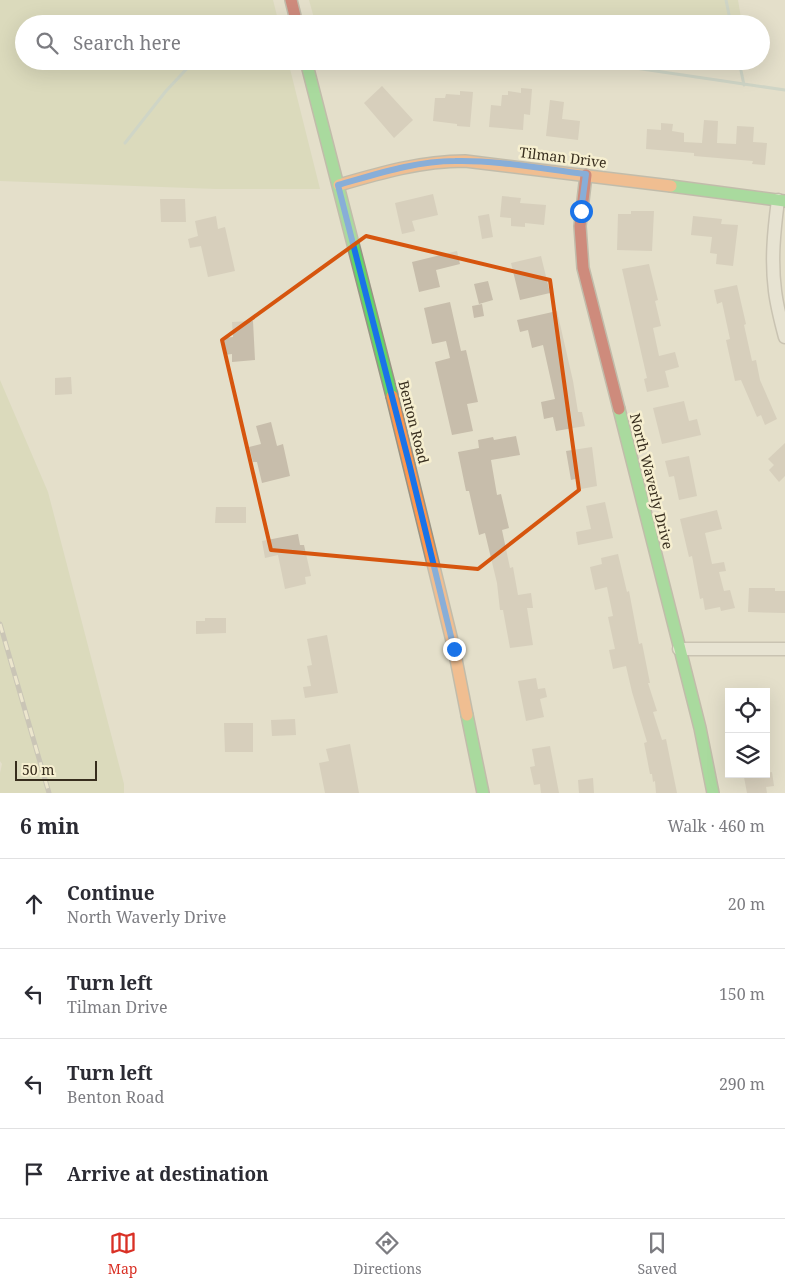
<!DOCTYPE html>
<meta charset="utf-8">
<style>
:root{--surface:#fff;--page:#f7f7f7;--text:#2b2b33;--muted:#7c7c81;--line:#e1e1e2;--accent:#d93025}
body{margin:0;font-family:"Noto Serif",serif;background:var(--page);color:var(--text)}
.controls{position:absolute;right:15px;bottom:15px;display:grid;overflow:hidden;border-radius:0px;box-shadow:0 5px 20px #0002}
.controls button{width:45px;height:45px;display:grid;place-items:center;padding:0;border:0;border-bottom:1px solid var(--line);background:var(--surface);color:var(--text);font:25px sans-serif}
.scale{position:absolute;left:15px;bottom:12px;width:82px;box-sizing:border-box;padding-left:5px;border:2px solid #372d1d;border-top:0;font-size:14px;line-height:18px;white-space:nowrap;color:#372d1d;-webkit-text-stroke:4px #f6efd0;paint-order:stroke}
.stop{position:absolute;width:15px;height:15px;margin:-11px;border:4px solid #1a73e8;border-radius:50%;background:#fff}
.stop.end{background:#1a73e8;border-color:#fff;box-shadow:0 1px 5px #0008}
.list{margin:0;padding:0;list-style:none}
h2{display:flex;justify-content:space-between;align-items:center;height:65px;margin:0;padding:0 20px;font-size:21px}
h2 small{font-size:16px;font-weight:400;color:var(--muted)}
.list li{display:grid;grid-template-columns:32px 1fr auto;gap:15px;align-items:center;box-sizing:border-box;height:90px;padding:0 20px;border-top:1px solid var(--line)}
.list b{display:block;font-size:19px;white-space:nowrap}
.list p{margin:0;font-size:16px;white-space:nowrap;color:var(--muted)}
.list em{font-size:16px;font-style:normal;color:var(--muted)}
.icon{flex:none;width:28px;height:28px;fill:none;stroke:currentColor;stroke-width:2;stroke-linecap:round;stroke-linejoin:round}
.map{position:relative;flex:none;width:785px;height:793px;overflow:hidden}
.search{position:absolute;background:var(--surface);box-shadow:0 5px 20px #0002;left:15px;right:15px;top:15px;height:55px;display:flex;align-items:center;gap:12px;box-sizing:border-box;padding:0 18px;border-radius:28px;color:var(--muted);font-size:19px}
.sheet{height:425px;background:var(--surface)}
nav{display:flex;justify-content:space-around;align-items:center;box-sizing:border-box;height:70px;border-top:1px solid var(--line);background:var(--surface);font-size:14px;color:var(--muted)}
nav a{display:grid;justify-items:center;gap:2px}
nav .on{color:var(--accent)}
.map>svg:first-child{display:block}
</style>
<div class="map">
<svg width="785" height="793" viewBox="0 0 785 793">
<rect width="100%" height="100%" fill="#e4dfca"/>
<path fill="#d0d5ac" d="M0 0H273L279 24H24V61H288L320 189H216L0 181Z
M309 0H738L742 24H375L314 18Z
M0 380 48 492 124 784V793H0V773L2 764 0 761Z"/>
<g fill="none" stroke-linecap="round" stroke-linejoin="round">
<path stroke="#b6c9c0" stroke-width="3" d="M726 0 731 24
M320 24 325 22 333 24
M588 61 785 90
M739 61 744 85
M125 143 166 91 194 61"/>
</g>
<path fill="#c7bdab" d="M382 86 413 120 394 138 364 103Z
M521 88 532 89 530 115 524 114 523 130 489 127 491 105 501 106 502 95H508V91L521 93Z
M460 91 473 92 470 127 457 126V124L433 121 435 98H445L446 94 460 95Z
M550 100 564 102 562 119 580 121 578 140 546 136Z
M704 120 718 121 717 143 736 144 737 126 754 127 753 142 767 143 765 165 752 164 753 161 694 156V153L646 149 647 129 661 130V123L673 124 672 131 684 133V142L702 143Z
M433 194 438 215 412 221 415 231 402 234 395 203Z
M502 196 521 198 520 203 546 205 544 225 525 223V227L511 226V218L500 217Z
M160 199H185L186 222H161Z
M631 211H654L652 251 617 250 618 214H631Z
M489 214 493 237 482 239 478 216Z
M216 216 218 229 225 227 235 271 208 277 201 246 190 248 188 239 198 236 195 221Z
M693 216 722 219 721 224 738 225 733 266 716 264 717 254 710 253 712 237 691 235Z
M457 251 460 264 436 270 440 287 419 292 412 262Z
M541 256 550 293 520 300 511 263Z
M649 264 658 300 655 301 661 326 653 328 659 356 675 352 679 367 665 371 669 387 647 392 644 379 647 378 622 269Z
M488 281 493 300 479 304 474 284Z
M737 285 746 324 744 325 752 361 756 360 760 380 777 419 765 425 761 415 757 417 741 380 735 381 726 340 730 339 722 302 717 304 714 290Z
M450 302 461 351 466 350 478 402 467 404 473 431 452 435 435 362 450 358 446 341 432 344 424 308Z
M482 304 484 316 474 318 472 306Z
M557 311 573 381 578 412H582L585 426 556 431 553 417 544 419 541 402 555 399 543 345 532 348 528 330 520 332 517 320Z
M253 321 255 360 232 362V354L224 355 223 338 233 337 232 322Z
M71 377 72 394 55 395V378Z
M684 401 689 421 697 419 701 435 662 444 653 408Z
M271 422 277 446 283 444 290 476 262 483 257 462H253L249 447 261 444 256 426Z
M516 436 520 455 491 460 497 495 501 494 509 528 502 530 510 568 513 567 518 595 531 593 533 608H527L533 645 510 648 503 610H500L497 583 485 533 479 535 469 491H466L458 452 479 448 478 440 493 437 494 440Z
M785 443V476L779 482 769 470 774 465 768 459Z
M592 447 597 486 581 489 579 478 571 480 566 451Z
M689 456 697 496 679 500 674 476 669 477 665 461Z
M605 502 613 538 578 545 576 532 591 529 586 506Z
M216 507H246V523H215Z
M717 510 722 529 705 533 712 564 724 562 726 571 719 572 724 591 730 590 735 608 721 611 720 607 705 610 703 598 700 599 692 556 689 557 680 519Z
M298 534 300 545H304L311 576 305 577 306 584 285 589 278 555 265 558 262 541Z
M618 554 627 592 629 591 639 644 642 643 650 683H648L657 711 653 712 662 740 666 739 677 793H656L655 781 653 782 652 774H650L644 743 647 742 632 692 626 666 613 669 609 650 615 649 608 617 613 616 607 587 595 590 590 567 602 564 601 558Z
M749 588H775V591H785V613L748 612Z
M205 618H226V633L196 634V621H205Z
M327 635 338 693 305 698 303 687 311 686 307 666 312 665 307 639Z
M536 678 538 689 545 688 547 697 540 699 544 717 526 721 518 681Z
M295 719 296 735 272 736 271 720Z
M224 723H253V752H225Z
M350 744 359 793H325L319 763 329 761 326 749Z
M550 746 559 793H541L540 784 534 785 530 767 535 766 532 749Z
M772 772 774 786 766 787 767 793H747L744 777Z
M593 778 594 793H579L578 780Z"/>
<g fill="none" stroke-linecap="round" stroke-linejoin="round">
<g stroke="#a9a394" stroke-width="15">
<path id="street" d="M778 200C774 231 771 260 775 291 777 307 781 322 785 337
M679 649H785"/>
</g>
<g stroke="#989384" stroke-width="14">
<path id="fast" d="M306 61 392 396
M671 186 785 201
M619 409 700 728 713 793
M467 715 483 793"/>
</g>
<g stroke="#989384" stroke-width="14">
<path id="slow" d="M339 185C380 173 421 161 465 161L671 186
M392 396 454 649 467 715"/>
</g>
<g stroke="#989384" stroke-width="14">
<path id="jam" d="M291 0 297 24
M586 175 580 226 583 268 619 409"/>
</g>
<use href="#street" stroke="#ece8dc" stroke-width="12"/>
<use href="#fast" stroke="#63d668" stroke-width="11"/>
<use href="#slow" stroke="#ff974d" stroke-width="11"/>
<use href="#jam" stroke="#b3261e" stroke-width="11"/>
<g stroke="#aaa79d" stroke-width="5">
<path id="rail" d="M0 624 49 793"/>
</g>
<use href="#rail" stroke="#f6efd0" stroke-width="3" stroke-dasharray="9" stroke-linecap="butt"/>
</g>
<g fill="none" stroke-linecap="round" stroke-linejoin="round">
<path stroke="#1a73e8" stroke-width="6" d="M454 649 409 463 338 185C377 174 415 161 455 161 499 160 543 169 586 174L581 211"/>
</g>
<path d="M0 0H785V793H0ZM366 236 550 280 579 490 478 569 271 550 222 340Z" fill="#e4dfca" fill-opacity=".55" fill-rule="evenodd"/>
<path fill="none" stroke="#d6550e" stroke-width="4" stroke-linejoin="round" d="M366 236 550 280 579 490 478 569 271 550 222 340Z"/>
<g text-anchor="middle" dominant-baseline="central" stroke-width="5" stroke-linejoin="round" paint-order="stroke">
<g font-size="14" fill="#372d1d" stroke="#f6efd0">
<text transform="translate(563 157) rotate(7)">Tilman Drive</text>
<text transform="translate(414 422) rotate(76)">Benton Road</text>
<text transform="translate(652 481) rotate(76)">North Waverly Drive</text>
</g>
</g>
</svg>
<div class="controls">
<button><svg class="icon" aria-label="locate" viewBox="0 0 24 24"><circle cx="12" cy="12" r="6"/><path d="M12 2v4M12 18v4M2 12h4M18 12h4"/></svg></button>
<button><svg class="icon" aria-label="layers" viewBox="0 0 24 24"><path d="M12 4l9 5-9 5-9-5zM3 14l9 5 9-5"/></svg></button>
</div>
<div class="scale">50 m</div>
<div class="stop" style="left:581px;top:211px"></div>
<div class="stop end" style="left:454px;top:649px"></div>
<div class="search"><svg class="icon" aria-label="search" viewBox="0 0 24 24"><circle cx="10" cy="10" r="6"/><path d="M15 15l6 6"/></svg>Search here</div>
</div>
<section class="sheet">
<h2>6 min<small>Walk · 460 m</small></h2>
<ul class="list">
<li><svg class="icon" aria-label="ahead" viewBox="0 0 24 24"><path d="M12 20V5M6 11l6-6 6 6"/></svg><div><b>Continue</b><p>North Waverly Drive</p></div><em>20 m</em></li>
<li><svg class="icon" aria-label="left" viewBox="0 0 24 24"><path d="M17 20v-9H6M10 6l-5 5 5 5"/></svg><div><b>Turn left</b><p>Tilman Drive</p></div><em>150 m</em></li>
<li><svg class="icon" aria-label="left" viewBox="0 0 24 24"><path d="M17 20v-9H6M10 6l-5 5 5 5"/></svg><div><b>Turn left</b><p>Benton Road</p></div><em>290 m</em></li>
<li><svg class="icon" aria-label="arrive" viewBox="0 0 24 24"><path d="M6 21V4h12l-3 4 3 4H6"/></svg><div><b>Arrive at destination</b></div></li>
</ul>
</section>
<nav>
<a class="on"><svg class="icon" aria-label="map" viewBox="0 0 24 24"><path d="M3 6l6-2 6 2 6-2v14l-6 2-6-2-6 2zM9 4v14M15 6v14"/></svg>Map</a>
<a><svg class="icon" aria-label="directions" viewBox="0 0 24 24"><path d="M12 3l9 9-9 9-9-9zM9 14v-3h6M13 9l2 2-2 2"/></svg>Directions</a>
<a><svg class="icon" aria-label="saved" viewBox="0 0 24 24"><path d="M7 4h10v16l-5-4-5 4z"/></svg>Saved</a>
</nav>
